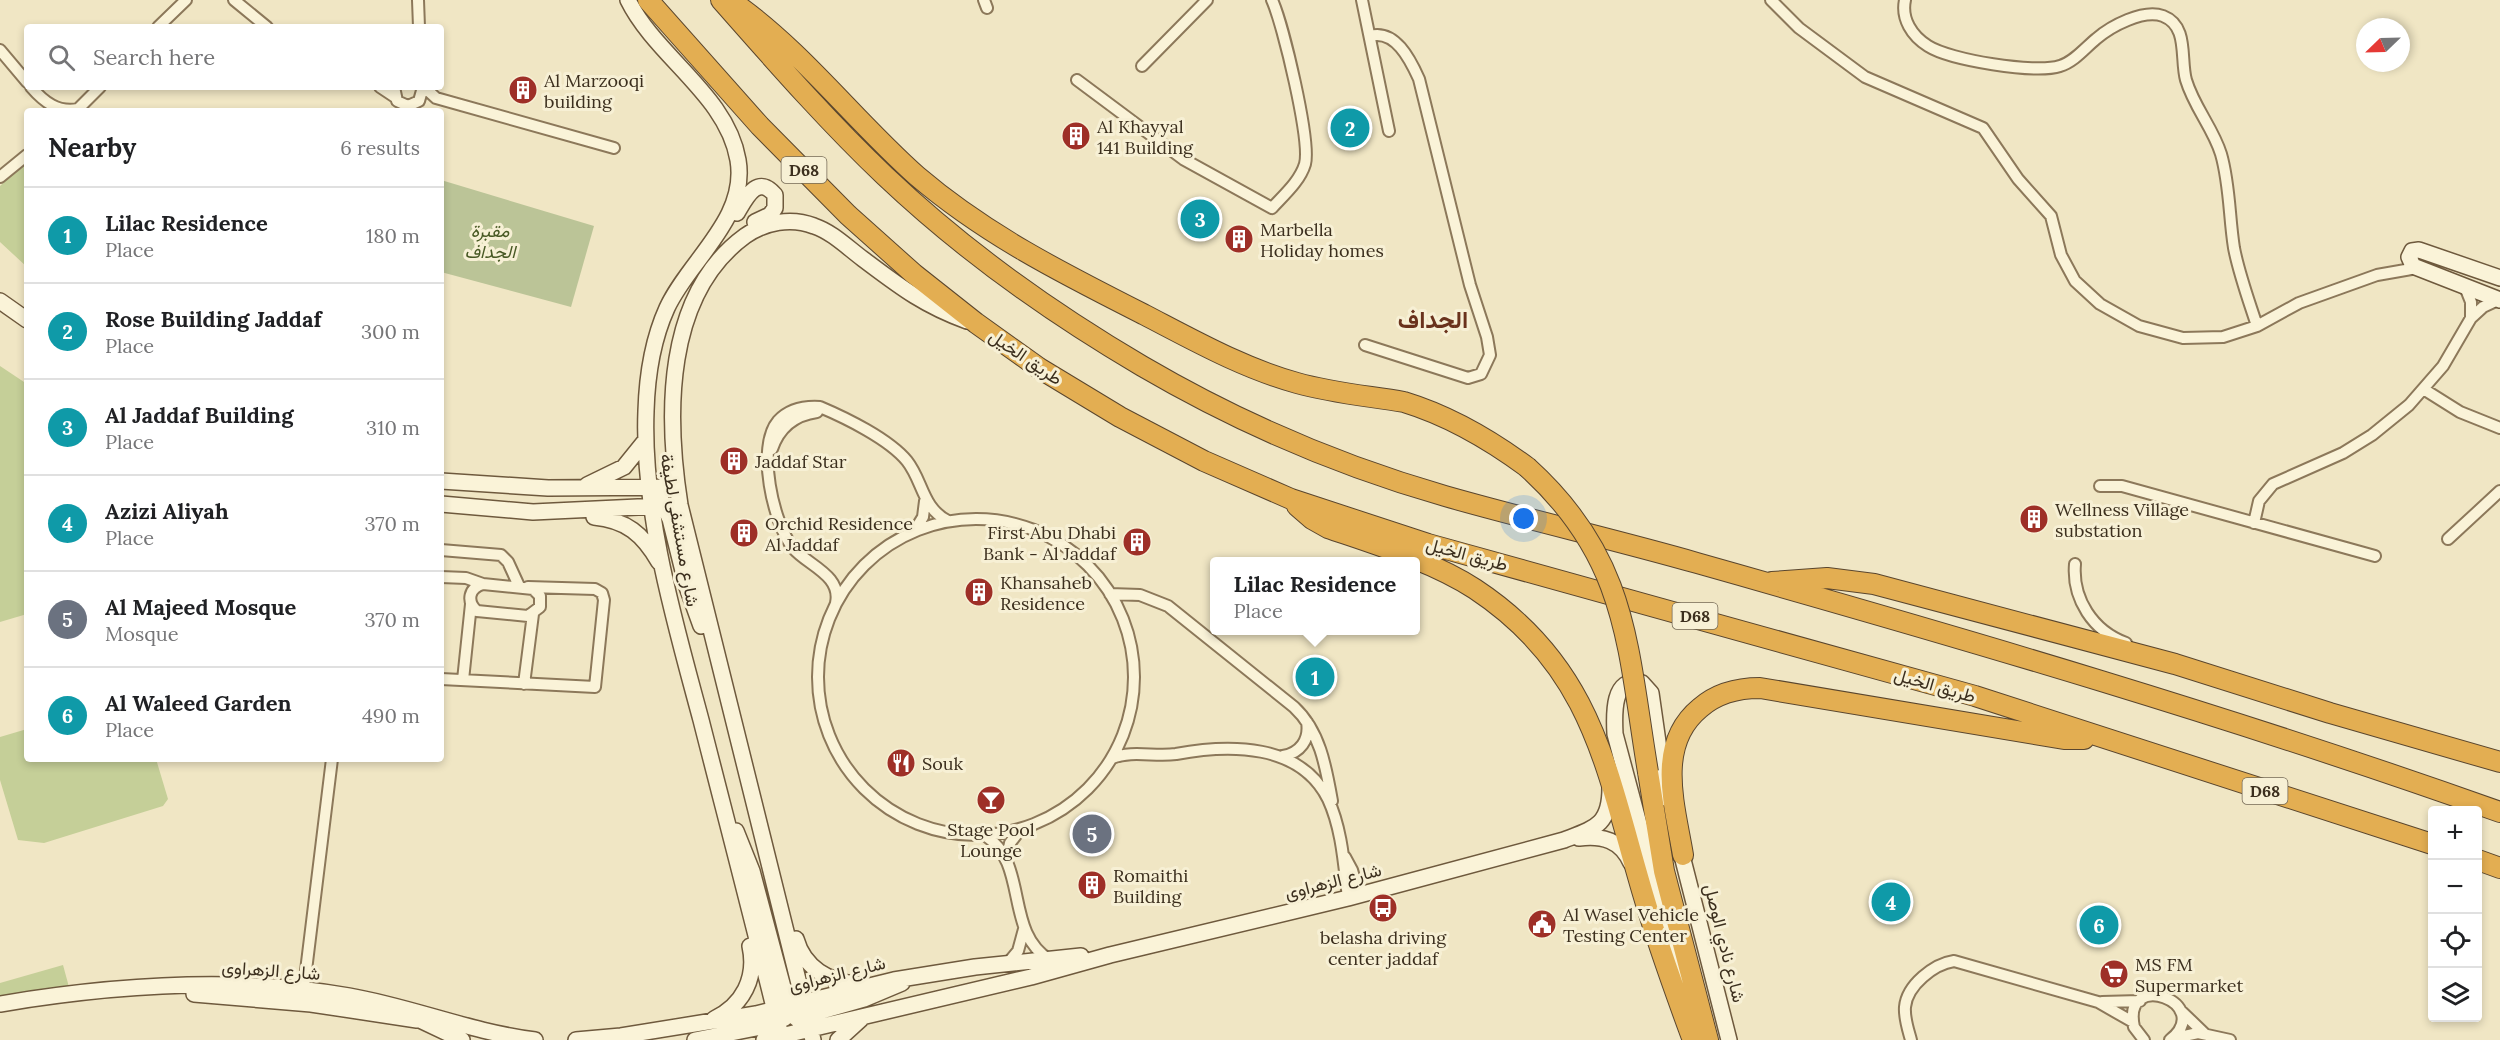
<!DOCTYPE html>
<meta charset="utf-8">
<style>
:root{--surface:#fff;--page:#f2f2f2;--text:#202124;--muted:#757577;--line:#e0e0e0;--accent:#db2777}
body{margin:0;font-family:Lora,Vazirmatn,serif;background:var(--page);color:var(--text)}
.controls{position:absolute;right:18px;bottom:18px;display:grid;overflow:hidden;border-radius:6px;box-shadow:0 3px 9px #0003}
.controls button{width:54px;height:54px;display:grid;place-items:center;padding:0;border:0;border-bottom:2px solid var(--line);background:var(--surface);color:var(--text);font:30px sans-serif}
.compass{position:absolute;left:2356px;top:18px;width:54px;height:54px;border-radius:50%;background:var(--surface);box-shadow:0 3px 9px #0003;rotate:247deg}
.you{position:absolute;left:1524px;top:519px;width:21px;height:21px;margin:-15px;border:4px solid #fff;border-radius:50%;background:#1a73e8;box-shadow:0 0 0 9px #1a73e833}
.badge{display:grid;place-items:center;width:39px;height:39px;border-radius:50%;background:var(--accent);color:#fff;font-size:20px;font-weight:700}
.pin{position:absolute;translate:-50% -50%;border:3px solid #fff;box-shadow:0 2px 6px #0006}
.popup{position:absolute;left:1210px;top:557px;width:210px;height:78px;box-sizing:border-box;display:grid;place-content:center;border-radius:6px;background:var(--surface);filter:drop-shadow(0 2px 4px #0005);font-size:20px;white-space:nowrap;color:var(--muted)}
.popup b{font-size:22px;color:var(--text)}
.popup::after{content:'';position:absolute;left:50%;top:100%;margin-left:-12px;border:12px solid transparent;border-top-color:var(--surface)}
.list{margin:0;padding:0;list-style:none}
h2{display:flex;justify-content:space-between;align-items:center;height:78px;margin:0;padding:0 24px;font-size:26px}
h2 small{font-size:20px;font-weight:400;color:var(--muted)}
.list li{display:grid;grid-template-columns:39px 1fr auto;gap:18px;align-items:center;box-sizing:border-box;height:96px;padding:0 24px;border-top:2px solid var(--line)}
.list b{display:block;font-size:22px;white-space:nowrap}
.list p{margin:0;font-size:20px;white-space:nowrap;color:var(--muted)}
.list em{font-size:20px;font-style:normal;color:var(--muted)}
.icon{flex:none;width:33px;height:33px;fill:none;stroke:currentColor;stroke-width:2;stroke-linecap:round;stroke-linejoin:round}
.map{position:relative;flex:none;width:2500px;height:1040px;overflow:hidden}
.search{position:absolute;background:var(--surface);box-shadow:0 3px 9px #0003;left:24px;top:24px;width:420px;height:66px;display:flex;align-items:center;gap:15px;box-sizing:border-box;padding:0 21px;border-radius:6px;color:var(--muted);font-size:22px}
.panel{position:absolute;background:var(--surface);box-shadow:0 3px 9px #0003;left:24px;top:108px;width:420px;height:654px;border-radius:6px}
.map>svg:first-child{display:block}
</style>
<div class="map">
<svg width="2500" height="1040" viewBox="0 0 2500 1040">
<rect width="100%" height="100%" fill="#f0e6c4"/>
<path fill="#c5cf98" d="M27 160V267L0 242V186Z
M0 366 27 384V614L0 622Z
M27 729V759H156L168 799 163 806 44 843 18 840 0 780V737Z
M63 965 69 987 0 999V983Z"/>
<path fill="#bbc497" d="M441 180 594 226 571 307 441 272Z"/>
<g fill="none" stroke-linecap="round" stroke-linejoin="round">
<g stroke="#8c785a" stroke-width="14">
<path id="street" d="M234 0 267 27
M418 0 419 27
M984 0 987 8
M1362 0 1389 131
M1771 0 1799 28 1865 77 1983 128 2018 179 2051 216 2061 255 2075 281 2100 304 2139 326 2183 338 2223 337 2257 326 2299 303 2377 275 2417 268
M1905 0C1901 19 1912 36 1928 46 1950 60 2035 74 2060 66 2074 62 2085 48 2096 39 2111 26 2143 9 2163 16 2189 26 2180 59 2186 80 2194 107 2213 128 2221 154 2230 185 2229 217 2234 248 2239 274 2249 301 2257 326
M158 27 186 0
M0 50 27 82
M1142 66 1207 0
M1077 80 1183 159 1272 208C1284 195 1300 181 1305 164 1311 141 1283 24 1272 0
M31 87C44 102 58 113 78 109
M380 87 395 97
M394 87 397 101 408 106 419 101 423 87
M424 87 436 98 614 148
M76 111 100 87
M0 177 27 155
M2465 287 2471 302V318
M1365 345 1468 378 1481 374 1490 355 1487 337 1470 285 1419 79C1410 59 1395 29 1370 36
M2425 390 2460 412 2500 428
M772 449C779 428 795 415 817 412
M2100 486H2122L2375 556
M818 677a158 158 0 1 1 316 0a158 158 0 1 1-316 0Z
M2254 523 2259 501 2273 484 2343 453 2372 435 2409 405 2443 366 2471 318 2483 307 2498 300
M915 530 923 517 925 501
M2448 539 2500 491
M441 550 501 555 508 562 519 586
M2075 564C2072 599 2093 631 2126 643
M441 577 466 578 483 584
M483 584 533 589 540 596V607L528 616 477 611C466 601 469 588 483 584Z
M1110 594 1140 595 1168 606 1294 707C1320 731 1326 767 1332 801
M836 603C842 575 807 565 793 548 773 523 756 447 778 421 789 409 804 406 820 407 846 418 889 439 907 461 923 481 922 508 948 521
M441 679 595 687 604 600 602 593 595 589 528 587
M463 680 471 604
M524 684 533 614
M1283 756C1300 753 1310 740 1307 722
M1112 758C1132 750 1155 757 1176 754 1229 744 1300 743 1328 799 1342 829 1344 865 1348 898
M986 836C1029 865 1004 932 1050 960
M1345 857 1352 870 1359 895
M1007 858 1010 843 1020 830
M1008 963 1018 951 1024 929
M303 995 332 759
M2102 1002 2140 1001
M2180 1010 2205 1034
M2171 1039 2198 1033 2230 1040
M1911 1040C1908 1029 1904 1018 1905 1007 1907 985 1934 964 1954 961L2098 1002 2133 1022
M2144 1040 2134 1027C2121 968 2216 1003 2170 1040"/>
</g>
<g stroke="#6e593d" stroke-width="18">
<path id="secondary" d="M628 0C656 57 727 95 738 160 748 219 689 260 667 308 652 341 647 376 646 411 642 512 675 623 701 720 728 826 756 933 782 1040
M737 213C746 198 757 174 775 195V208L770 215 755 222
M2500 278 2419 250 2412 251 2409 257 2413 266 2500 300
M0 301 27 320
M441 481 548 488 677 487
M587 485 624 467 645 441
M660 498 670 519 687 587 701 626
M441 504 533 512 680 505
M594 517C626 520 643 534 659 562
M1666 798 1651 693 1642 683C1612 675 1614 715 1615 734L1685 996
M736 831 752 871 788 1006 796 1018 810 1029
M1579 838C1602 835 1621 840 1631 863
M1679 844 1729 1040
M796 939C804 968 829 982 857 984
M194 994 311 1004 417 1020
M0 1004C114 985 235 976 349 996 412 1007 471 1032 535 1040
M797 1018 864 999 902 983
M714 1019C743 1005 757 978 750 946
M420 1020 462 1040
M576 1040 621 1036 756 1014 894 980 975 967 1081 956
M695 1040 771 1025 785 1018
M764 1040 1031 977 1110 955 1348 898 1564 840C1595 828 1610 825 1610 788
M813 1040 680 505C666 416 664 295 745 236 765 222 791 217 814 226 832 232 847 247 863 259 899 286 923 305 967 321
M838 1040 861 1019"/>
</g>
<g stroke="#5a462e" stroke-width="22">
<path id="highway" d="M648 0 760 126 848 215 914 274 976 323 1039 368 1120 417 1204 461 1291 499 1428 544 1975 696 2432 844
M721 0C774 60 827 121 885 176 962 249 1050 312 1142 366 1236 421 1340 466 1445 496 1529 520 1613 539 1697 563 1966 639 2236 718 2500 812
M737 5C804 53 855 121 917 176 986 235 1064 274 1145 315 1195 341 1243 368 1297 383 1332 393 1369 396 1404 402 1450 416 1489 439 1527 467
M1297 506 1312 519 1328 528C1375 544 1434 562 1475 589 1593 667 1606 769 1643 894 1657 942 1674 989 1691 1035
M1772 582 1827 578 1874 584 2175 664 2330 713 2500 762
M1648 772 1664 871 1708 1040
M1683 855C1675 806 1655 745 1700 708 1717 693 1738 688 1760 688L2064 739H2084
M2478 860 2500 868"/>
</g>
<use href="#street" stroke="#faf3d8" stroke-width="10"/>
<use href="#secondary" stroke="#faf3d8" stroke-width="15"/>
<use href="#highway" stroke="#e3ae52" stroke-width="20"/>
<g stroke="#5a462e" stroke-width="22" stroke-linecap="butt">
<path id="highway-bridge" d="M1527 467C1629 559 1627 647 1648 772"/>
</g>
<use href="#highway-bridge" stroke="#e3ae52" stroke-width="20"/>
</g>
<defs>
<g id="building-disc" transform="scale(1.5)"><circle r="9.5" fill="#9e2f27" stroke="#f7f0d5"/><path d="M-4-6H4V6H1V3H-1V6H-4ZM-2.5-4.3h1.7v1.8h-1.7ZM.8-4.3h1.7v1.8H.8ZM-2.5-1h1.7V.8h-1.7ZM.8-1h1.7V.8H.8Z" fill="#fff"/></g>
<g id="restaurant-disc" transform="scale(1.5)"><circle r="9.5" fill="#9e2f27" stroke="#f7f0d5"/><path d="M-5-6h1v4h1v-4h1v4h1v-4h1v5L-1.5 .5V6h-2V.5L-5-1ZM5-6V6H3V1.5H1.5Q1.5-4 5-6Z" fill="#fff"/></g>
<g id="bar-disc" transform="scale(1.5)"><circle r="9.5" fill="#9e2f27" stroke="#f7f0d5"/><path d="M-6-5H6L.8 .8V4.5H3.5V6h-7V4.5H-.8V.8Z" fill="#fff"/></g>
<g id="bus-disc" transform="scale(1.5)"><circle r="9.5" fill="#9e2f27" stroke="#f7f0d5"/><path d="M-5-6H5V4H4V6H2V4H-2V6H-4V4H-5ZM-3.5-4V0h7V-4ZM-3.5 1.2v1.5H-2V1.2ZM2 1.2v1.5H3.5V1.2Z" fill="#fff"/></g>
<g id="civic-disc" transform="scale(1.5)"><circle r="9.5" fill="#9e2f27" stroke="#f7f0d5"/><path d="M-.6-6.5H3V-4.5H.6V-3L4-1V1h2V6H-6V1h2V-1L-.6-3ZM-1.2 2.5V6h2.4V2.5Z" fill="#fff"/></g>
<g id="supermarket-disc" transform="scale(1.5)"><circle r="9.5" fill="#9e2f27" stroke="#f7f0d5"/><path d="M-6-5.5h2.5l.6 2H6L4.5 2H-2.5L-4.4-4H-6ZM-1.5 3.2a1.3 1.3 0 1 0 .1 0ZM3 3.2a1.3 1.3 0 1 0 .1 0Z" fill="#fff"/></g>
</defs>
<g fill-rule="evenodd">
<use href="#building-disc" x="523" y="90"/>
<use href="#building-disc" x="1076" y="136"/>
<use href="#building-disc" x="1239" y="239"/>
<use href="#building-disc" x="734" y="461"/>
<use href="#building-disc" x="2034" y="519"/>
<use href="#building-disc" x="744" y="533"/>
<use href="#building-disc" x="1137" y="542"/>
<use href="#building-disc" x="979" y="592"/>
<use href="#restaurant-disc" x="901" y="763"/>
<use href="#bar-disc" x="991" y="800"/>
<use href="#building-disc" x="1092" y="885"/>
<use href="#bus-disc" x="1383" y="908"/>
<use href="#civic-disc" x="1542" y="924"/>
<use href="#supermarket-disc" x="2114" y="974"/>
</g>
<g text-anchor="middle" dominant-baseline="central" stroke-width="6" stroke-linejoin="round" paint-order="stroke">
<g fill="#f7f0d5" stroke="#746955" stroke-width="1.5">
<rect x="781.5" y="157" width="45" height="26" rx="4.5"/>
<rect x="1672.5" y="603" width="45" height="26" rx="4.5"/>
<rect x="2242.5" y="778" width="45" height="26" rx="4.5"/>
</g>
<g font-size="16" font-weight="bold" fill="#3c2f1e">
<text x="804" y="170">D68</text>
<text x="1695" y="616">D68</text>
<text x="2265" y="791">D68</text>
</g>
<g font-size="18" fill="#3c2f1e" stroke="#f7f0d5" text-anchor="start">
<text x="544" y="80">Al Marzooqi<tspan x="544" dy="21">building</tspan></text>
<text x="1097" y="126">Al Khayyal<tspan x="1097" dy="21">141 Building</tspan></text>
<text x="1260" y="229">Marbella<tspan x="1260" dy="21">Holiday homes</tspan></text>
<text x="755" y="461">Jaddaf Star</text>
<text x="2055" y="509">Wellness Village<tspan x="2055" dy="21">substation</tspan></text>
<text x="765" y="523">Orchid Residence<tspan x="765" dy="21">Al Jaddaf</tspan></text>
<text x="1116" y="532" text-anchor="end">First Abu Dhabi<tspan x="1116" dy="21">Bank - Al Jaddaf</tspan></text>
<text x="1000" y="582">Khansaheb<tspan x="1000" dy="21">Residence</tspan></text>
<text x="922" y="763">Souk</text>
<text x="991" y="829" text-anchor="middle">Stage Pool<tspan x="991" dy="21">Lounge</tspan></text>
<text x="1113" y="875">Romaithi<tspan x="1113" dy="21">Building</tspan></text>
<text x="1563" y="914">Al Wasel Vehicle<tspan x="1563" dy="21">Testing Center</tspan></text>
<text x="1383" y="937" text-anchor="middle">belasha driving<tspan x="1383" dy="21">center jaddaf</tspan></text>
<text x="2135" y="964">MS FM<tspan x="2135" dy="21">Supermarket</tspan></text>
</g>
<g font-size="18" font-style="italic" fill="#485924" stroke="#f7f0d5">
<text x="490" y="230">مقبرة<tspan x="490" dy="21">الجداف</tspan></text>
</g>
<g font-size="18" fill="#3c2f1e" stroke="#f7f0d5">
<text transform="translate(1026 357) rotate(34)">طريق الخيل</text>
<text transform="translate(680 530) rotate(80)">شارع مستشفى لطيفة</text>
<text transform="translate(1467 554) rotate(15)">طريق الخيل</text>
<text transform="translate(1935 685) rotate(16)">طريق الخيل</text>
<text transform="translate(1333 881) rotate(-14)">شارع الزهراوى</text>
<text transform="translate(1725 943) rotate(76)">شارع نادي الوصل</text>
<text transform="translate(271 970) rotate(4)">شارع الزهراوى</text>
<text transform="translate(837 974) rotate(-14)">شارع الزهراوى</text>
</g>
<g font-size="24" font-weight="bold" fill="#6a321c" stroke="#f7f0d5">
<text x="1433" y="319">الجداف</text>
</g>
</g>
</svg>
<div class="controls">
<button>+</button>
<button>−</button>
<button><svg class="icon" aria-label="locate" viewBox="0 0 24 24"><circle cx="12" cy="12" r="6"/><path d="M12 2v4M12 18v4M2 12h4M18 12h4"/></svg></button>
<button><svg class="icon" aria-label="layers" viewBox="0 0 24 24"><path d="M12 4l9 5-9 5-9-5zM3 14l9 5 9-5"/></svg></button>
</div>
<svg class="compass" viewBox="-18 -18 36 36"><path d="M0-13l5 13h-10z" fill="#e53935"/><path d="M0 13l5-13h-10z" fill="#757577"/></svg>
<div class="you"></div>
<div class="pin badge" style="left:1315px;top:677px;background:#0f9aa8">1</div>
<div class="popup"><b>Lilac Residence</b>Place</div>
<div class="pin badge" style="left:1350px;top:128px;background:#0f9aa8">2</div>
<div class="pin badge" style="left:1200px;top:219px;background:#0f9aa8">3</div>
<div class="pin badge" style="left:1891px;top:902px;background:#0f9aa8">4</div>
<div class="pin badge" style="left:1092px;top:834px;background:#6b7280">5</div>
<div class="pin badge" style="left:2099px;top:925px;background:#0f9aa8">6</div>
<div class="search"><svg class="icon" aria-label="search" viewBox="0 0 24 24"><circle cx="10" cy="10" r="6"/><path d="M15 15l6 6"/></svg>Search here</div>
<section class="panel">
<h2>Nearby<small>6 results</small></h2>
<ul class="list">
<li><span class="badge" style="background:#0f9aa8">1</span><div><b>Lilac Residence</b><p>Place</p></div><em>180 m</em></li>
<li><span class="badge" style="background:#0f9aa8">2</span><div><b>Rose Building Jaddaf</b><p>Place</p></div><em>300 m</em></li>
<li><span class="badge" style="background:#0f9aa8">3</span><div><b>Al Jaddaf Building</b><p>Place</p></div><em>310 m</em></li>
<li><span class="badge" style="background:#0f9aa8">4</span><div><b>Azizi Aliyah</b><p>Place</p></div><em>370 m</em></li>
<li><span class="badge" style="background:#6b7280">5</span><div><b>Al Majeed Mosque</b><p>Mosque</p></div><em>370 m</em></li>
<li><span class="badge" style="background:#0f9aa8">6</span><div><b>Al Waleed Garden</b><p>Place</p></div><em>490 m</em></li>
</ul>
</section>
</div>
